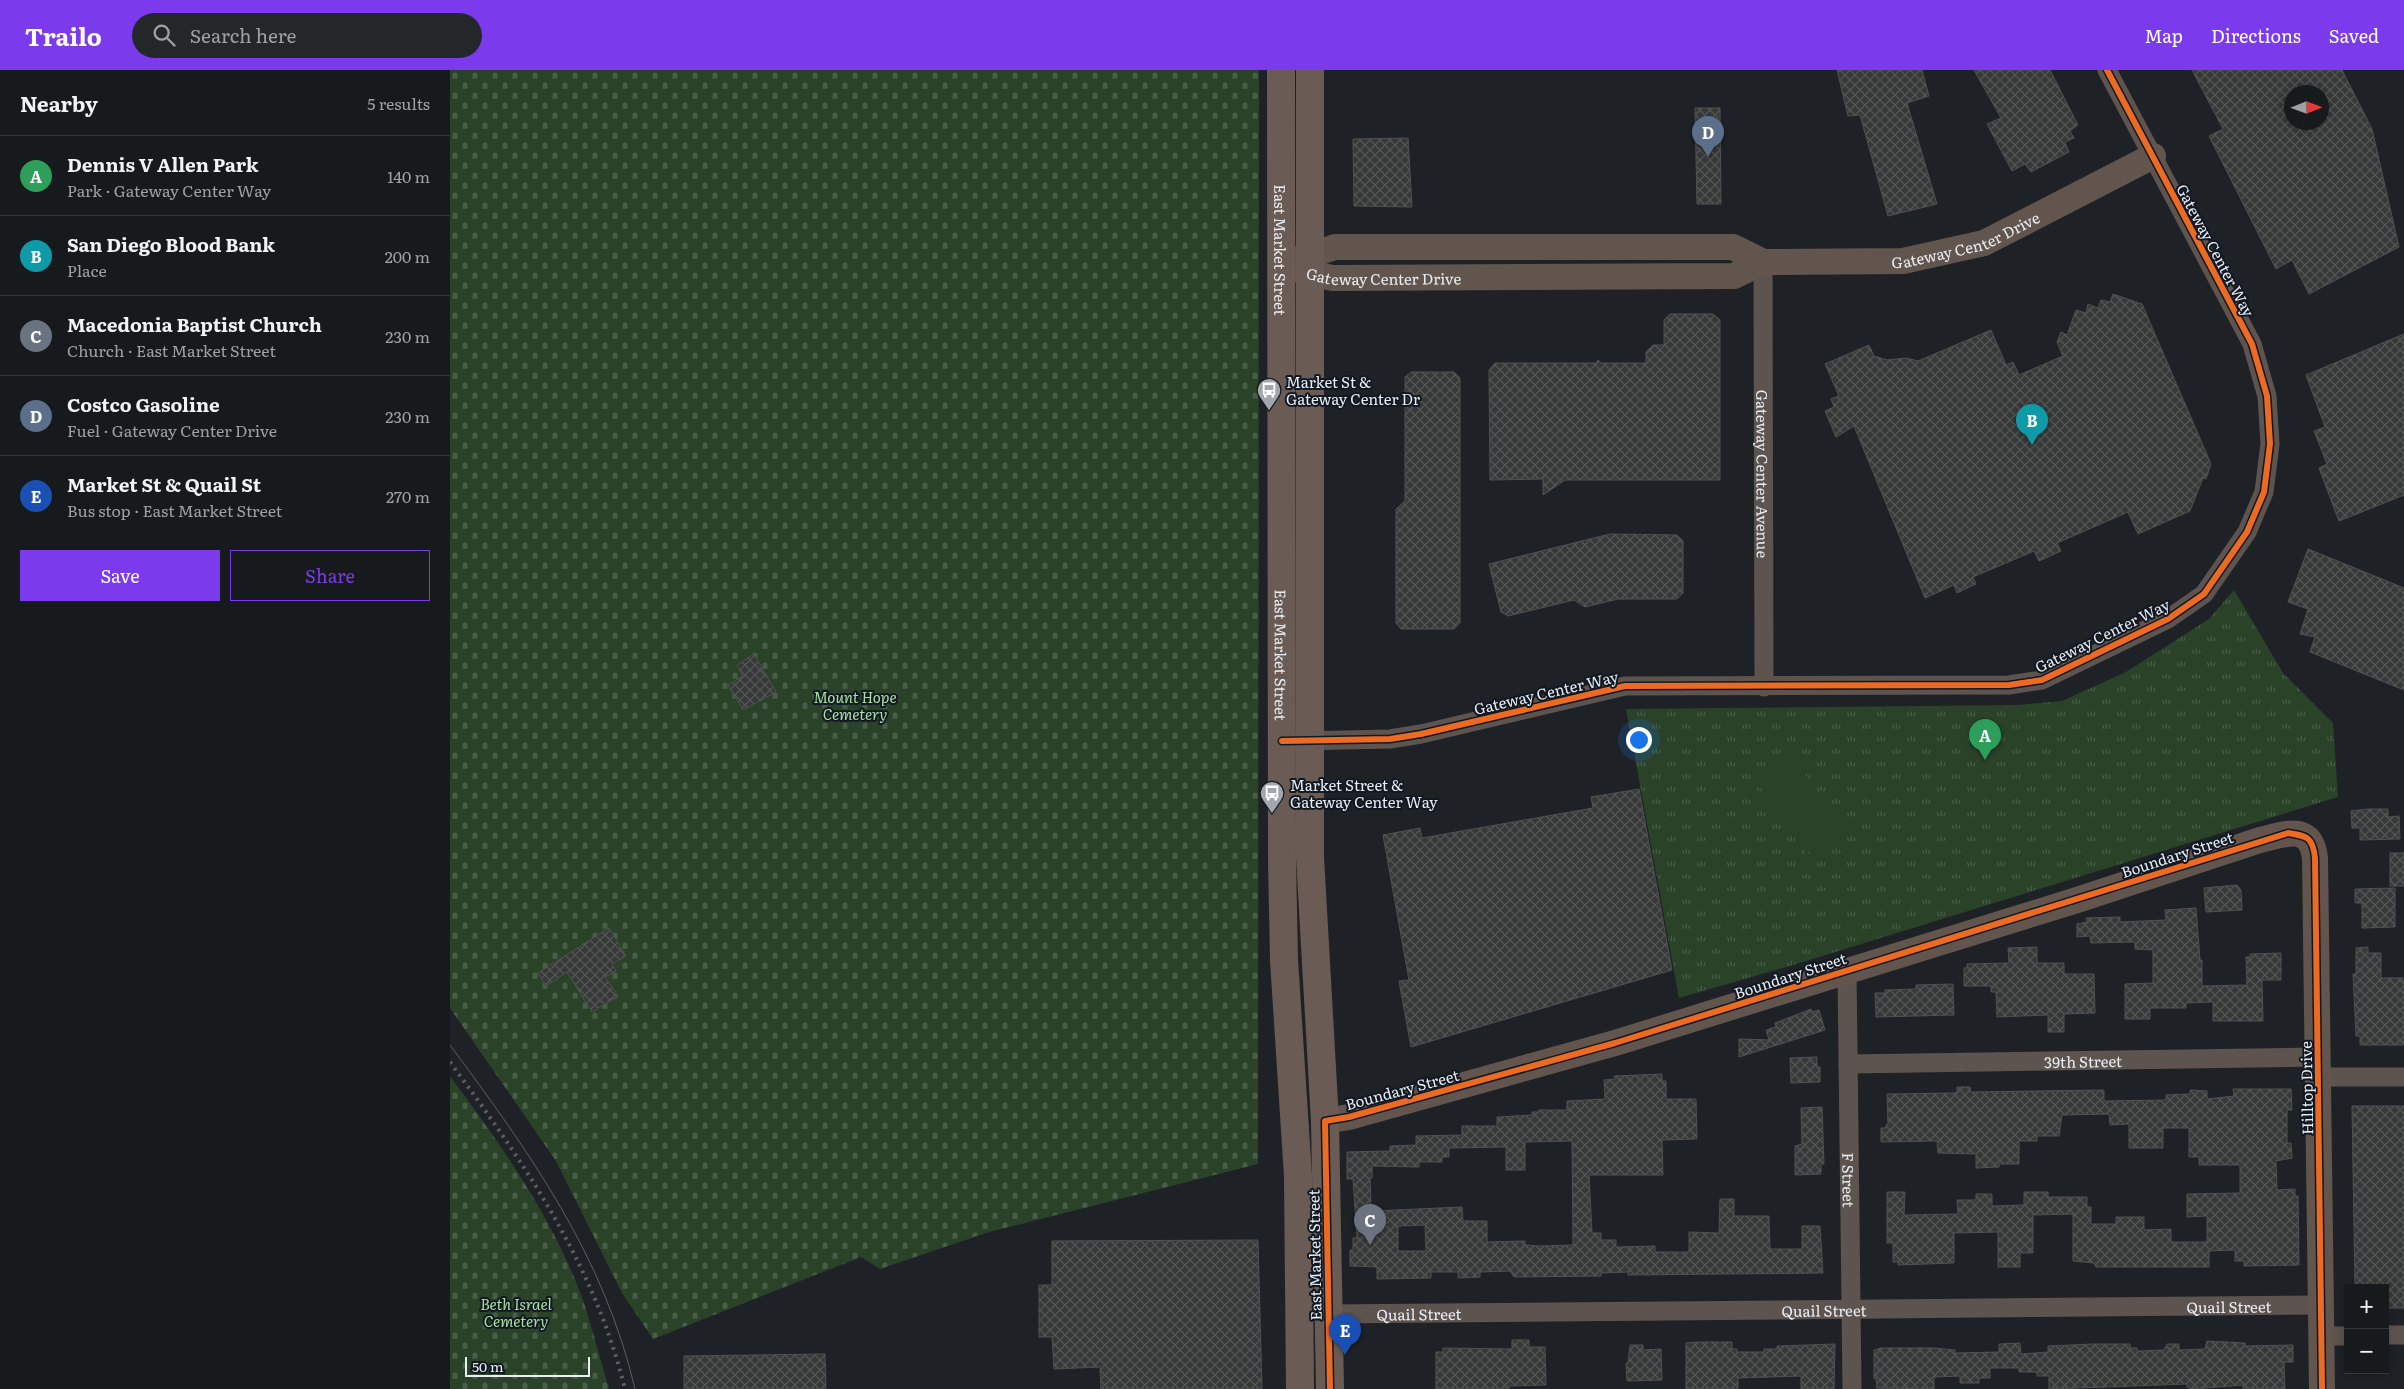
<!DOCTYPE html>
<meta charset="utf-8">
<style>
:root{--surface:#161a1d;--page:#23272a;--text:#f1f3f6;--muted:#9ea1a4;--line:#35383b;--accent:#7c3aed}
body{margin:0;font-family:Literata,serif;background:var(--page);color:var(--text)}
.controls{position:absolute;right:15px;bottom:15px;display:grid;overflow:hidden;border-radius:0px;box-shadow:0 2px 8px #0003}
.controls button{width:45px;height:45px;display:grid;place-items:center;padding:0;border:0;border-bottom:1px solid var(--line);background:var(--surface);color:var(--text);font:25px sans-serif}
.compass{position:absolute;left:1834px;top:15px;width:45px;height:45px;border-radius:50%;background:var(--surface);box-shadow:0 2px 8px #0003;rotate:89deg}
.scale{position:absolute;left:15px;bottom:12px;width:125px;box-sizing:border-box;padding-left:5px;border:2px solid #e9eef5;border-top:0;font-size:14px;line-height:18px;white-space:nowrap;color:#e9eef5;-webkit-text-stroke:4px #111822;paint-order:stroke}
.you{position:absolute;left:1188px;top:669px;width:18px;height:18px;margin:-12px;border:4px solid #fff;border-radius:50%;background:#1a73e8;box-shadow:0 0 0 8px #1a73e833}
.badge{display:grid;place-items:center;width:32px;height:32px;border-radius:50%;background:var(--accent);color:#fff;font-size:16px;font-weight:700}
.pin{position:absolute;translate:-50% -41px;filter:drop-shadow(0 1px 2px #0008)}
.pin::after{content:'';position:absolute;top:26px;width:18px;height:15px;background:inherit;clip-path:polygon(0 0,100% 0,50% 100%)}
.list{margin:0;padding:0;list-style:none}
h2{display:flex;justify-content:space-between;align-items:center;height:65px;margin:0;padding:0 20px;font-size:21px}
h2 small{font-size:16px;font-weight:400;color:var(--muted)}
.list li{display:grid;grid-template-columns:32px 1fr auto;gap:15px;align-items:center;box-sizing:border-box;height:80px;padding:0 20px;border-top:1px solid var(--line)}
.list b{display:block;font-size:19px;white-space:nowrap}
.list p{margin:0;font-size:16px;white-space:nowrap;color:var(--muted)}
.list em{font-size:16px;font-style:normal;color:var(--muted)}
.actions{display:flex;gap:10px;padding:15px 20px}
.actions a{flex:1;padding:11px 0;border:1px solid var(--accent);border-radius:0px;text-align:center;font-size:18px;color:var(--accent)}
.actions .main{background:var(--accent);color:#fff}
.icon{flex:none;width:28px;height:28px;fill:none;stroke:currentColor;stroke-width:2;stroke-linecap:round;stroke-linejoin:round}
.map{position:relative;flex:none;width:1954px;height:1319px;overflow:hidden}
header{display:flex;align-items:center;gap:30px;box-sizing:border-box;height:70px;padding:0 25px;background:var(--accent);color:#fff}
header strong{font-size:24px}
nav{display:flex;gap:28px;margin-inline-start:auto;font-size:18px}
.search{width:350px;height:45px;background:var(--page);display:flex;align-items:center;gap:12px;box-sizing:border-box;padding:0 18px;border-radius:28px;color:var(--muted);font-size:19px}
main{display:flex}
aside{flex:1;background:var(--surface)}
.map>svg:first-child{display:block}
</style>
<header>
<strong>Trailo</strong>
<div class="search"><svg class="icon" aria-label="search" viewBox="0 0 24 24"><circle cx="10" cy="10" r="6"/><path d="M15 15l6 6"/></svg>Search here</div>
<nav><a>Map</a><a>Directions</a><a>Saved</a></nav>
</header>
<main>
<aside>
<h2>Nearby<small>5 results</small></h2>
<ul class="list">
<li><span class="badge" style="background:#2e9e5b">A</span><div><b>Dennis V Allen Park</b><p>Park · Gateway Center Way</p></div><em>140 m</em></li>
<li><span class="badge" style="background:#0f9aa8">B</span><div><b>San Diego Blood Bank</b><p>Place</p></div><em>200 m</em></li>
<li><span class="badge" style="background:#6b7280">C</span><div><b>Macedonia Baptist Church</b><p>Church · East Market Street</p></div><em>230 m</em></li>
<li><span class="badge" style="background:#5c6f8a">D</span><div><b>Costco Gasoline</b><p>Fuel · Gateway Center Drive</p></div><em>230 m</em></li>
<li><span class="badge" style="background:#1a4fb4">E</span><div><b>Market St &amp; Quail St</b><p>Bus stop · East Market Street</p></div><em>270 m</em></li>
</ul>
<div class="actions"><a class="main">Save</a><a>Share</a></div>
</aside>
<div class="map">
<svg width="1954" height="1319" viewBox="0 0 1954 1319">
<defs>
<pattern id="cemetery-stones" width="16" height="16" patternUnits="userSpaceOnUse" patternTransform="scale(1.25)"><rect width="16" height="16" fill="#294228"/><path d="M2 7V4a2 2 0 0 1 4 0v3zM10 15v-3a2 2 0 0 1 4 0v3z" fill="#485e48"/></pattern>
<pattern id="park-tufts" width="24" height="20" patternUnits="userSpaceOnUse" patternTransform="scale(1.25)"><rect width="24" height="20" fill="#294228"/><path d="M3 7l-1-3M5 7V3M7 7l1-3M15 17l-1-3M17 17v-4M19 17l1-3" fill="none" stroke="#485e48"/></pattern>
<pattern id="building-cross-hatch" width="8" height="8" patternUnits="userSpaceOnUse" patternTransform="scale(1.25)"><rect width="8" height="8" fill="#373939"/><path d="M0 0l8 8M0 8l8-8" fill="none" stroke="#545656"/></pattern>
</defs>
<rect width="100%" height="100%" fill="#1e2227"/>
<path fill="url(#cemetery-stones)" d="M0 0H809L808 1094 539 1162 430 1199 411 1187 203 1269 172 1223 106 1091 0 938Z
M0 1006C52 1076 108 1155 136 1239 144 1265 151 1292 159 1319H0Z"/>
<path fill="url(#park-tufts)" d="M1784 520 1833 603 1883 653 1888 727 1343 895 1229 928 1176 639 1568 635 1612 631 1676 602 1759 549Z"/>
<path fill="#294228" d="M1341 684 1392 759 1356 784 1305 709Z"/>
<path fill="url(#building-cross-hatch)" stroke="#505050" fill-rule="evenodd" d="M1387 0H1472L1479 26 1457 33 1487 134 1438 146 1410 45 1398 46Z
M1524 0H1600L1628 55 1620 61 1624 68 1615 72 1619 82 1581 102 1575 94 1562 101 1537 54 1551 48Z
M1742 0H1892L1922 59 1949 177 1859 224 1842 190 1826 199 1759 66 1773 59ZM1842 22H1872V52H1842Z
M1245 38H1270L1271 134H1247Z
M958 68 962 137 904 136 903 69Z
M1663 224 1692 234 1761 394 1756 409 1753 408 1740 441 1688 464 1678 442 1607 473 1611 481 1589 491 1584 481 1523 507 1526 514 1507 523 1504 515 1475 528 1404 356 1386 367 1375 341 1384 337 1381 329 1389 326 1375 294 1419 275 1424 286 1437 290 1456 288 1468 291 1541 260 1556 295 1563 292 1569 305 1613 286 1607 272 1611 262 1617 265 1626 240 1636 243 1638 234 1648 238 1651 230 1660 232Z
M1220 244H1263L1270 250V410H1115L1093 425V409L1040 410 1039 300 1045 293H1146L1148 290 1151 293H1196V282L1203 275H1214V250Z
M1954 264V425L1889 451 1869 398 1877 394 1864 361 1875 357 1856 305Z
M961 302H1004L1010 308V553L1004 559H951L946 553V439L955 431V307Z
M1160 464 1227 465 1233 471V523L1227 529H1168L1135 537 1124 530 1058 546 1051 542 1039 494Z
M1858 479 1954 518V620L1860 582 1865 567 1850 564 1858 539 1838 532Z
M304 584 326 622 293 640 278 615 293 606 287 595Z
M1189 719 1222 900 961 977 949 911 959 910 933 765 970 758 972 768 1143 738 1141 727Z
M1918 739H1938V747L1949 746 1950 769 1910 770V758H1902L1901 741Z
M1940 783H1954V816H1940Z
M1787 815 1791 820 1792 840 1756 842 1754 818Z
M1945 818V857L1912 858V833H1905V819Z
M1746 838 1750 890H1752V916L1797 915 1796 887H1800V884L1831 883V910H1812L1813 951H1763V932L1736 933V938H1700V949H1675V914L1703 913V880L1685 879V872L1641 873 1640 866 1627 867V854L1637 852 1636 848 1670 847V852L1716 850 1715 840Z
M159 858 176 886 162 894 166 901 155 907 168 926 142 942 117 902 96 916 88 903Z
M1587 877V893H1614V904H1644L1645 943 1614 944V962H1598V945L1547 947 1546 922H1541V916H1514V898H1517V894L1559 893 1558 878Z
M1918 877V883H1931V908H1953L1954 910V975H1910V966H1906L1903 904H1906V878Z
M1503 914 1504 945 1426 947 1425 923H1435V920L1466 919V915Z
M1361 939 1362 942 1369 940 1375 960 1289 987V969L1319 970 1316 960 1326 957 1325 953Z
M1367 987V997H1370V1012L1341 1013 1340 988Z
M1212 1004V1011H1216V1029H1246L1247 1069 1212 1070 1213 1105H1139L1142 1163H1151V1170H1166V1177L1205 1176V1182H1239V1162L1269 1163 1270 1129H1284V1146H1319L1320 1179H1352V1156H1370L1373 1203 1178 1205V1202L1151 1203V1206L1064 1207 1060 1201 1030 1202V1207L1008 1208V1202H981V1208L927 1209V1197L900 1196V1180H903V1168H907L903 1109H897V1082L940 1081V1076L966 1075V1066L1012 1065V1056H1047V1047L1082 1045V1042H1089V1040H1117V1031L1155 1029 1154 1010 1165 1009 1164 1006ZM1122 1071 1123 1175 1090 1176 1075 1175V1171L1037 1172V1151H1013L1012 1137 924 1141V1137H921L920 1108H922V1096L969 1097V1092H992V1087H999V1078L1056 1077V1100H1075V1072ZM975 1155 976 1181H948V1156Z
M1507 1017H1520L1521 1022 1654 1020V1031L1716 1030V1025L1740 1024V1020L1757 1021V1029L1784 1026 1783 1019H1841L1842 1040H1837V1073H1841L1842 1088 1826 1091 1827 1120 1845 1119V1126H1848L1849 1195 1794 1196V1191H1785V1180L1759 1181V1197H1646L1644 1193 1623 1191V1144L1583 1145V1183H1570V1197H1548V1162L1504 1163V1193L1448 1195V1192H1443V1173H1437V1122H1455L1454 1145 1508 1144 1507 1130H1526V1124H1542V1136L1574 1135V1122H1598V1127H1637V1137H1641V1154H1666V1147H1694V1160L1721 1159V1172H1757V1146L1737 1147V1124L1790 1123V1095H1749V1087H1739V1058H1713V1078H1679V1054L1660 1055 1659 1044 1612 1045 1609 1066H1587V1071H1569V1094H1549V1097L1526 1098V1084L1488 1083 1487 1071 1431 1072V1058H1436V1055H1438L1437 1024 1504 1023 1507 1022Z
M1902 1036H1954V1238H1935V1218H1905Z
M1372 1037 1374 1094H1371V1104L1345 1105V1076L1352 1074 1351 1038Z
M808 1170 812 1319H651L650 1297 604 1299 602 1267H589V1215H602V1171Z
M1062 1270H1079V1277H1095L1096 1315 1059 1316V1319H986V1282H993V1278L1062 1279Z
M1757 1271 1795 1273V1276L1843 1275V1292H1834L1835 1319H1793V1315L1742 1319 1737 1317V1314L1599 1319V1306H1587V1302H1569V1298H1540V1308H1529V1313H1510V1306L1484 1307V1319L1427 1318 1426 1309H1424V1280L1431 1278H1483L1505 1280V1283L1549 1282V1274L1570 1273 1571 1284 1598 1282V1276L1643 1274H1680V1278H1687V1281L1714 1280 1717 1274H1729V1280L1755 1279Z
M1248 1272H1282V1279H1287V1282H1314V1279H1327V1276L1385 1274 1384 1319H1351V1306L1288 1308V1319H1236V1273Z
M1180 1275H1193V1280L1211 1279 1212 1310 1177 1311 1176 1293H1178Z
M375 1284 376 1319H234V1286Z"/>
<g fill="none" stroke-linecap="round" stroke-linejoin="round">
<g stroke="#5d544f" stroke-width="19">
<path id="s1" d="M1313 192 1314 617"/>
<path d="M849 671 940 669 971 664 1175 616 1559 615 1592 610 1718 549 1754 524 1797 462 1814 422 1820 374 1817 326 1802 274 1657 0"/>
<path id="s2" d="M1397 900 1402 1319"/>
<path id="s3" d="M1398 994 1868 987"/>
<path d="M1868 1007H1954"/>
<path id="s4" d="M878 1244 1871 1235"/>
<path d="M1935 1265H1954"/>
<path d="M1871 1266H1898"/>
</g>
<g stroke="#62554e" stroke-width="26">
<path id="s5" d="M840 192 885 177H1283L1313 192 1453 191 1534 173 1703 86"/>
<path id="s6" d="M839 197 882 208 1284 206 1313 192"/>
<path d="M875 1051 899 1047 1165 973 1624 831 1810 770C1835 764 1861 753 1865 788L1872 1319"/>
</g>
<g stroke="#6a5c54" stroke-width="28">
<path id="s7" d="M831 0 832 790 834 890 848 1106 850 1319"/>
<path d="M860 0V787L875 1051 880 1319"/>
</g>
<path stroke="#5f5e5d" stroke-width="1" d="M0 975C80 1083 154 1186 185 1319"/>
<path stroke="#5f5e5d" stroke-width="4" stroke-dasharray="2.5 5" stroke-linecap="butt" d="M0 992C75 1094 144 1194 175 1319"/>
<g stroke="#111822" stroke-width="9">
<path id="cycleway" d="M832 671 940 669 971 664 1175 616 1559 615 1592 610 1718 549 1754 524 1797 462 1814 422 1820 374 1817 326 1802 274 1657 0
M880 1319 875 1051 899 1047 1165 973 1838 763C1857 766 1863 767 1865 788L1872 1319"/>
</g>
<use href="#cycleway" stroke="#ed6a23" stroke-width="6"/>
</g>
<defs>
<g id="bus-pin" transform="scale(1.25)"><path d="M0 17L-7.5 6A9.5 9.5 0 1 1 7.5 6Z" fill="#a2a7ad" stroke="#111822"/><path d="M-5-6H5V4H4V6H2V4H-2V6H-4V4H-5ZM-3.5-4V0h7V-4ZM-3.5 1.2v1.5H-2V1.2ZM2 1.2v1.5H3.5V1.2Z" fill="#fff"/></g>
</defs>
<g fill-rule="evenodd">
<use href="#bus-pin" x="819" y="320"/>
<use href="#bus-pin" x="822" y="723"/>
</g>
<g text-anchor="middle" dominant-baseline="central" stroke-width="4" stroke-linejoin="round" paint-order="stroke">
<g font-size="15" fill="#e9eef5" stroke="#111822">
<text stroke="none"><textPath href="#s5" startOffset="685">Gateway Center Drive</textPath></text>
<text stroke="none"><textPath href="#s7" startOffset="180">East Market Street</textPath></text>
<text transform="translate(1766 180) rotate(62)">Gateway Center Way</text>
<text stroke="none"><textPath href="#s6" startOffset="96">Gateway Center Drive</textPath></text>
<text stroke="none"><textPath href="#s1" startOffset="212">Gateway Center Avenue</textPath></text>
<text transform="translate(1652 565) rotate(-26)">Gateway Center Way</text>
<text stroke="none"><textPath href="#s7" startOffset="585">East Market Street</textPath></text>
<text transform="translate(1096 622) rotate(-13)">Gateway Center Way</text>
<text transform="translate(1727 784) rotate(-18)">Boundary Street</text>
<text transform="translate(1340 905) rotate(-18)">Boundary Street</text>
<text stroke="none"><textPath href="#s3" startOffset="235">39th Street</textPath></text>
<text transform="translate(1856 1018) rotate(-91)">Hilltop Drive</text>
<text transform="translate(952 1019) rotate(-15)">Boundary Street</text>
<text stroke="none"><textPath href="#s2" startOffset="210">F Street</textPath></text>
<text transform="translate(864 1185) rotate(-91)">East Market Street</text>
<text stroke="none"><textPath href="#s4" startOffset="901">Quail Street</textPath></text>
<text stroke="none"><textPath href="#s4" startOffset="496">Quail Street</textPath></text>
<text stroke="none"><textPath href="#s4" startOffset="91">Quail Street</textPath></text>
</g>
<g font-size="15" fill="#e9eef5" stroke="#111822" text-anchor="start">
<text x="836" y="311">Market St &amp;<tspan x="836" dy="17">Gateway Center Dr</tspan></text>
<text x="840" y="714">Market Street &amp;<tspan x="840" dy="17">Gateway Center Way</tspan></text>
</g>
<g font-size="15" font-style="italic" fill="#a9e0a1" stroke="#111822">
<text x="405" y="626">Mount Hope<tspan x="405" dy="17">Cemetery</tspan></text>
<text x="66" y="1233">Beth Israel<tspan x="66" dy="17">Cemetery</tspan></text>
</g>
</g>
</svg>
<div class="controls">
<button>+</button>
<button>−</button>
</div>
<svg class="compass" viewBox="-18 -18 36 36"><path d="M0-13l5 13h-10z" fill="#e53935"/><path d="M0 13l5-13h-10z" fill="#9ea1a4"/></svg>
<div class="scale">50 m</div>
<div class="you"></div>
<div class="pin badge" style="left:1535px;top:690px;background:#2e9e5b">A</div>
<div class="pin badge" style="left:1582px;top:375px;background:#0f9aa8">B</div>
<div class="pin badge" style="left:920px;top:1175px;background:#6b7280">C</div>
<div class="pin badge" style="left:1258px;top:87px;background:#5c6f8a">D</div>
<div class="pin badge" style="left:895px;top:1285px;background:#1a4fb4">E</div>
</div>
</main>
